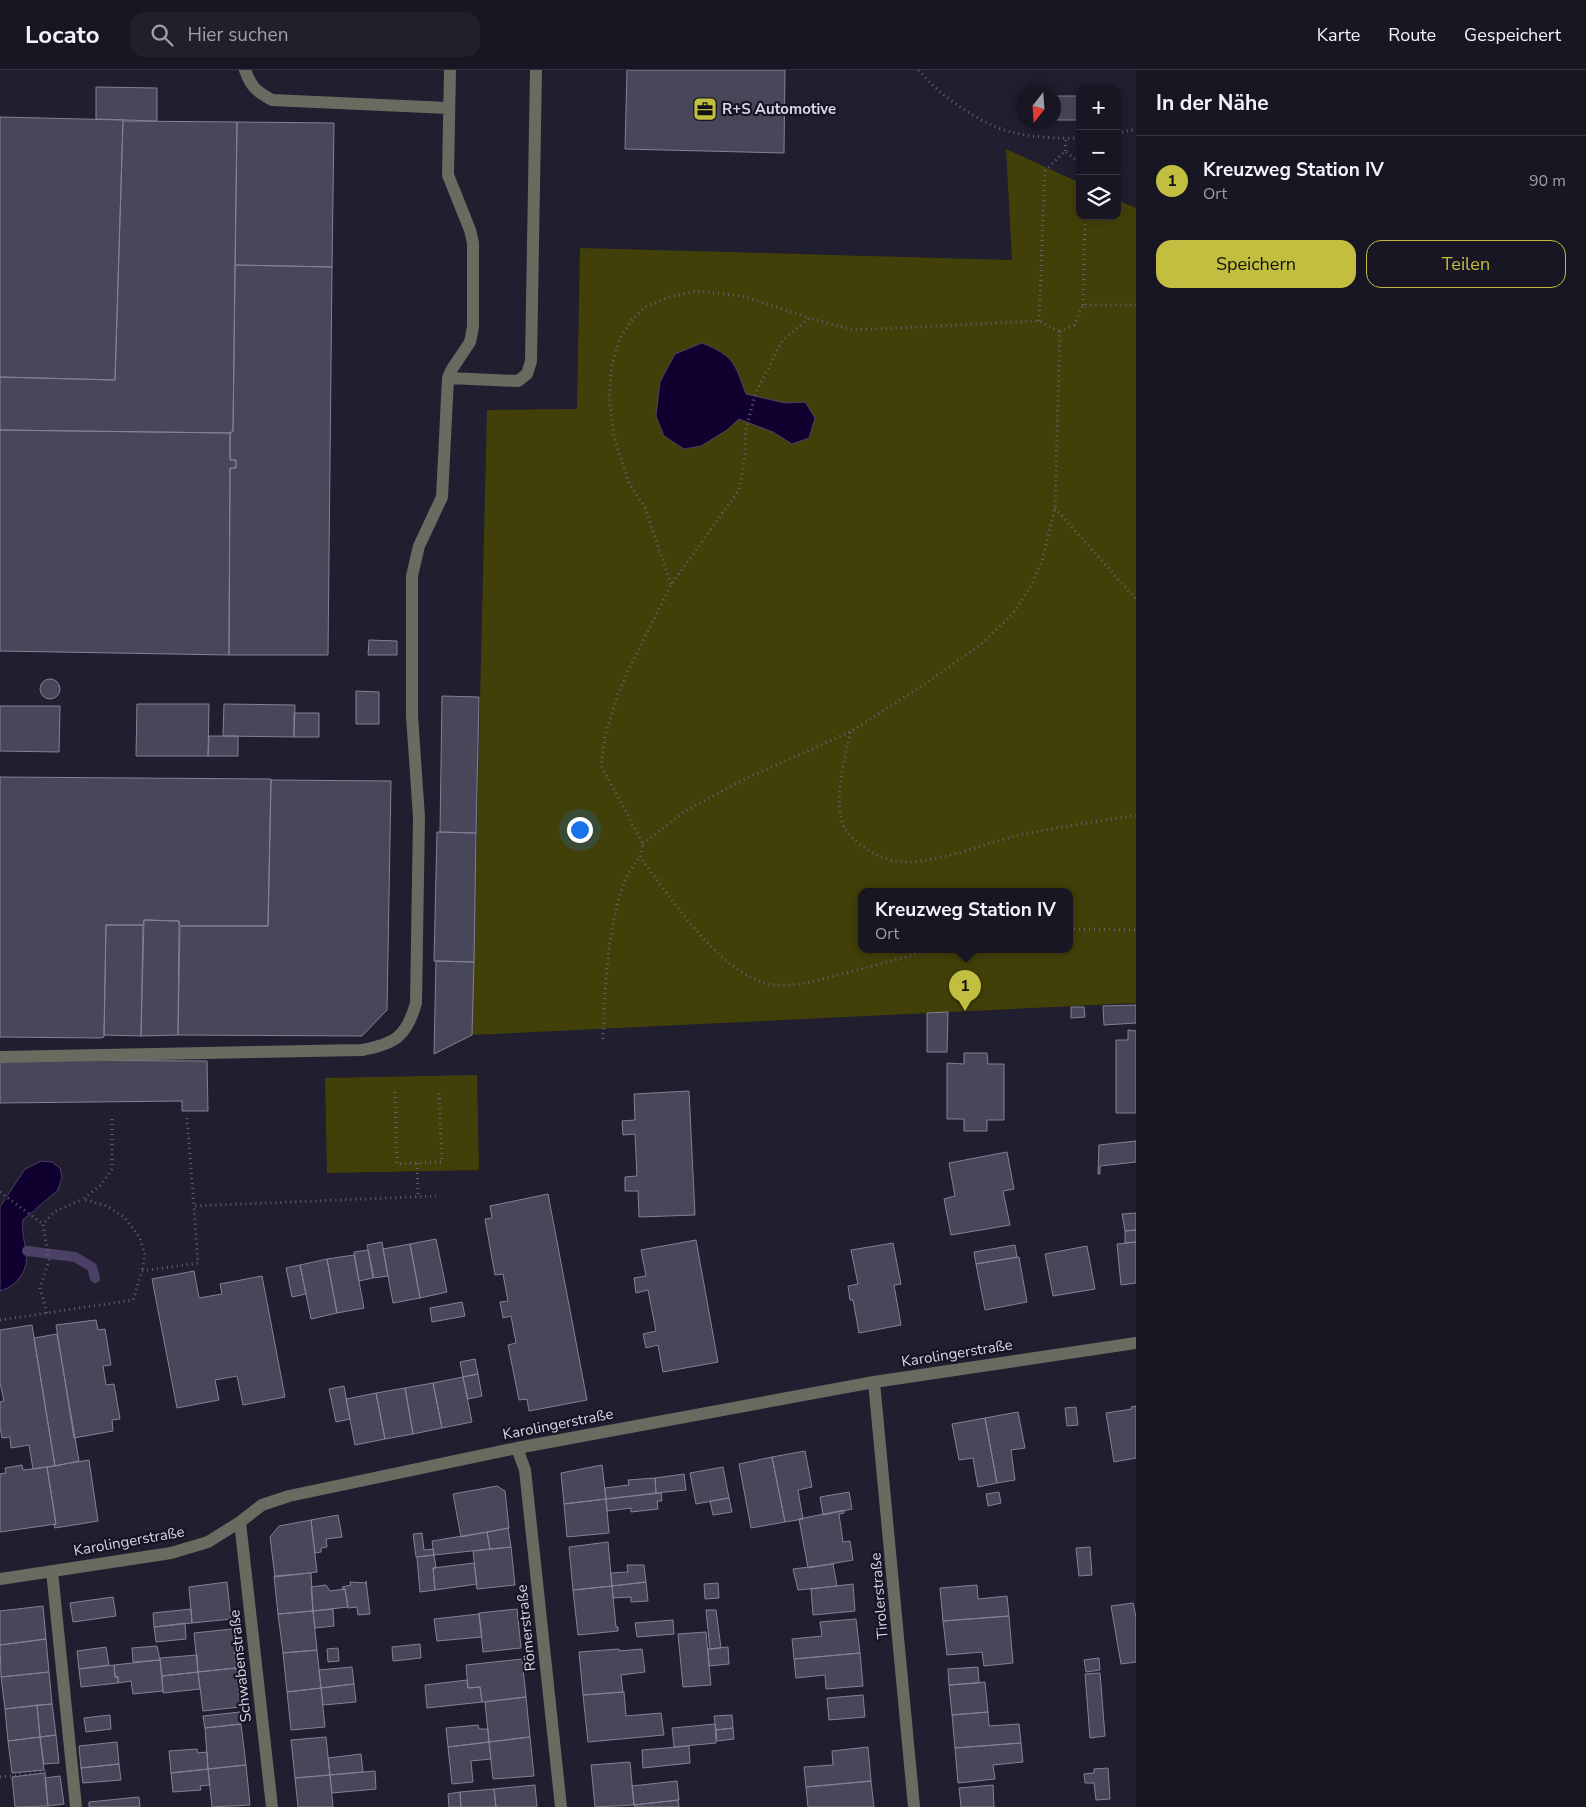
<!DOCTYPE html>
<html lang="de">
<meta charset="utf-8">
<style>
:root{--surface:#181623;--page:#211f2b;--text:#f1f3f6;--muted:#9f9fa6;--line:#363541;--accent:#c1be40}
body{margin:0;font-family:"Nunito Sans",sans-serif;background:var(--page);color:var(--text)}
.controls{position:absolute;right:15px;top:15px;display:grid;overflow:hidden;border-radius:10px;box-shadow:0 2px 12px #0003}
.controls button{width:45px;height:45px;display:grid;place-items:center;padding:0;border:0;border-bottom:1px solid var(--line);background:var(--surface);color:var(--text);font:25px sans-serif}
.compass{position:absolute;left:1016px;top:15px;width:45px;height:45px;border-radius:50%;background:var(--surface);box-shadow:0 2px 12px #0003;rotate:197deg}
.you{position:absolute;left:579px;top:759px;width:18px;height:18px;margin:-12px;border:4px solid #fff;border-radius:50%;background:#1a73e8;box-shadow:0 0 0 8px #1a73e833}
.badge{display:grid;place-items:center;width:32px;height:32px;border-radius:50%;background:var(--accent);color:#111;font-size:16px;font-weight:700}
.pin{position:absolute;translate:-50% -41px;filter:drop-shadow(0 1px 2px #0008)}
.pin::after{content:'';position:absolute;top:26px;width:18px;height:15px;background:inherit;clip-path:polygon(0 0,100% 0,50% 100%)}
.popup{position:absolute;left:858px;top:818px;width:215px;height:65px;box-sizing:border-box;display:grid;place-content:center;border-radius:10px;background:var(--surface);filter:drop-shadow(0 1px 4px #0005);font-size:16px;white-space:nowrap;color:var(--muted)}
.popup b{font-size:19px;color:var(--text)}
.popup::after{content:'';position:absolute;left:50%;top:100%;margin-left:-10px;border:10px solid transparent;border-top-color:var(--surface)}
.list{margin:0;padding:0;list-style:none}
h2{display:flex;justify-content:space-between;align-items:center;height:65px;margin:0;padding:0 20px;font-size:21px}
h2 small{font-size:16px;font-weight:400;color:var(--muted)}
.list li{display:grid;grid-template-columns:32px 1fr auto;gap:15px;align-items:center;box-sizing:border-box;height:90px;padding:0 20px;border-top:1px solid var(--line)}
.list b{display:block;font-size:19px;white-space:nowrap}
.list p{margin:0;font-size:16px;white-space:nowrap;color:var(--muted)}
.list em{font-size:16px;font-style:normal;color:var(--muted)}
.actions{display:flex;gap:10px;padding:15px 20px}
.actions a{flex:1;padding:11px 0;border:1px solid var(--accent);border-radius:15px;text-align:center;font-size:18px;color:var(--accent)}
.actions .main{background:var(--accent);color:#111}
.icon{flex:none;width:28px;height:28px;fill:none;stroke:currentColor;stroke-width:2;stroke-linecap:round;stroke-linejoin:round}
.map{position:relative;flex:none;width:1136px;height:1737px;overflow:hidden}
header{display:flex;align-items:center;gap:30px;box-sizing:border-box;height:70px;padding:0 25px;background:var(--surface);border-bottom:1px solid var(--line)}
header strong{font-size:24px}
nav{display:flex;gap:28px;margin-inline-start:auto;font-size:18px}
.search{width:350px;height:45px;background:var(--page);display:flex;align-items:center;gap:12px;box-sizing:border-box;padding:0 18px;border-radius:15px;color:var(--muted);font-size:19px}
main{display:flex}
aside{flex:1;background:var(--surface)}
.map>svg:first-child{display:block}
</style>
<header>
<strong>Locato</strong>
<div class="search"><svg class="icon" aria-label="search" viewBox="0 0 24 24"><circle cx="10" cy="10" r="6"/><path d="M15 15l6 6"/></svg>Hier suchen</div>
<nav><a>Karte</a><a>Route</a><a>Gespeichert</a></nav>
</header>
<main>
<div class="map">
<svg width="1136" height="1737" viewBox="0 0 1136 1737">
<rect width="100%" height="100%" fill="#201e2f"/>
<path fill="#424009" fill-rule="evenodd" d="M1006 79 1080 113V146H1117V130L1136 138V933L472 965 487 340 577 339 580 178 1012 190ZM861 822H1069V880H861Z
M477 1005 479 1100 327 1103 325 1008Z"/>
<path fill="#0f002f" stroke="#4b4065" d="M702 273C734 286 734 292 746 324L785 333 805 332 815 348 809 368 792 374 773 362 739 349 727 360 701 376 684 379 664 366 656 346 660 312 675 284Z
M41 1091 52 1092 60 1098 62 1107 58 1120 23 1150C20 1173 36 1190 17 1211 12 1216 7 1219 0 1221V1137L25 1099Z"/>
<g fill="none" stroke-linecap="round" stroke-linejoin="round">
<path stroke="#4b4065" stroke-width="10" d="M27 1181 75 1187 92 1197 95 1208"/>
</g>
<path fill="#484659" stroke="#838197" d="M627 0H785L784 83 625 79Z
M96 17 157 18V51L96 49Z
M1054 26H1080V50H1054Z
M0 47 123 50 115 310 0 307Z
M123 51 237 52 233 361 230 363 0 360V307L115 310Z
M237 52 334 53 332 197 235 195Z
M235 195 332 197 328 585H229L230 398H236V390H230V363L233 361Z
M0 360 230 363V390H236V398H230L229 585 0 581Z
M369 570 397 571V585H368Z
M40 619a10 10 0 1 1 20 0a10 10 0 1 1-20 0Z
M356 621 379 622V654H356Z
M442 626 479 627 476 763 440 762Z
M137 634H209L208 686H136Z
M224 634 295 635 294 667 223 666Z
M0 636H60L59 682 0 681Z
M294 643H319V667H294Z
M209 666H238V686H208Z
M0 707 271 709 268 856H180L179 851 144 850 143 855H106L104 967 100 968 0 967Z
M271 710 391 711 387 940 362 966 178 965 180 856H268Z
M437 762 476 763 474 892 434 891Z
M144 850 179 851 178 965 141 966Z
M106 855H143L141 966 104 965Z
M436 891 474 892 472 965 434 984Z
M1136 935V953L1104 955 1103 936Z
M1071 937H1084L1085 947 1071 948Z
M948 942 947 982H927V943Z
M1128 960 1136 961V1043H1116V970H1128Z
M964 983H987L988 994H1004V1050H987V1061H964V1049H947V993L964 994Z
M15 990 207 991 208 1041H182V1031L0 1033V991Z
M689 1021 695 1145 639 1147 638 1121H625V1107L637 1106 635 1064 623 1065 622 1051 635 1050 634 1024Z
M1136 1071V1092L1100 1096V1104H1098L1099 1075Z
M1007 1082 1014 1119 1003 1121 1010 1155 951 1165 944 1129 955 1126 949 1093Z
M548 1124 587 1330 529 1341 527 1329 519 1330 508 1275 516 1273 511 1246 503 1248 500 1232 508 1231 503 1204 495 1205 485 1149 492 1148 490 1136Z
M1136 1143V1160L1125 1161 1122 1144Z
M1136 1160V1172L1125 1173V1161Z
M436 1169 447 1222 420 1228 410 1174Z
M696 1170 718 1292 663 1302 658 1275 646 1278 643 1264 656 1261 648 1220 636 1223 634 1208 646 1206 641 1180Z
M382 1172 388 1206 374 1208 367 1175Z
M1136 1172V1213L1121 1215 1117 1174Z
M893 1173 901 1214 894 1215 901 1255 859 1263 853 1230H850L848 1216 858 1214 851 1180Z
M410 1174 420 1228 393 1233 383 1179Z
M1015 1175 1017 1187 976 1194 974 1182Z
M1087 1176 1095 1219 1053 1226 1045 1184Z
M368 1180 373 1208 359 1211 354 1182Z
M354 1185 364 1238 337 1243 327 1189Z
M1019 1187 1027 1232 985 1240 976 1194Z
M327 1189 337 1243 311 1249 300 1195Z
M300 1195 306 1224 292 1227 286 1198Z
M194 1201 199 1228 222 1224 220 1214 262 1206 285 1327 243 1335 237 1306 215 1310 219 1330 177 1338 152 1209Z
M462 1232 465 1246 432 1252 430 1238Z
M96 1250 98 1260 105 1259 111 1295 103 1296 106 1315 114 1314 120 1349 112 1350 113 1361 74 1368 56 1255Z
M32 1255 55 1396 33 1399 29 1375 11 1378 10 1367 2 1368 0 1356V1332L4 1331 0 1313V1260Z
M57 1264 79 1391 55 1396 34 1268Z
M475 1289 478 1304 463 1307 460 1292Z
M478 1304 482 1326 468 1329 463 1307Z
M463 1307 472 1352 442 1358 433 1313Z
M433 1313 442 1358 413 1364 405 1318Z
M344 1316 350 1349 336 1352 329 1319Z
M405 1318 413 1364 385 1369 376 1323Z
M376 1323 385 1369 355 1375 346 1329Z
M1136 1336V1388L1114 1392 1106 1343 1132 1339 1131 1337Z
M1076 1337 1078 1355 1067 1356 1065 1338Z
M1018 1342 1025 1378 1011 1380 1015 1410 997 1413 985 1348Z
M985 1348 997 1413 978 1417 973 1388 959 1390 952 1354Z
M805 1381 812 1417 798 1420 803 1449 785 1452 772 1387Z
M772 1387 785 1452 751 1458 739 1394Z
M89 1390 98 1451 55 1458 54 1454H56L47 1397Z
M22 1395 23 1400 47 1397 56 1454 0 1462V1404L6 1403 5 1398Z
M602 1395 606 1429 564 1434 561 1403Z
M723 1397 729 1428 696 1434 690 1403Z
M684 1404 686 1420 656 1423 655 1408Z
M655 1408 656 1423 606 1429 605 1418 629 1415 628 1410Z
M497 1416 505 1421 509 1458 461 1467 453 1424Z
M849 1422 852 1439 823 1445 820 1427Z
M999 1422 1001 1433 988 1436 986 1424Z
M661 1423 662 1431H657L658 1439 631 1442V1438L607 1441 606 1429Z
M729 1428 732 1442 713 1445 710 1431Z
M606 1429 609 1463 567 1467 564 1434Z
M844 1440V1443L839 1444 843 1472 850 1471 853 1490 808 1498 799 1449Z
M338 1445 342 1467 326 1469 327 1477 321 1478V1482L315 1483 311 1450Z
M311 1450 317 1502 275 1507 270 1467 279 1456Z
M508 1458 511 1477 490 1479 487 1462Z
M487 1462 490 1479 434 1485 432 1471Z
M422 1463 424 1480 433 1479 434 1485 416 1487 413 1464Z
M608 1472 612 1516 573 1520 569 1477Z
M511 1477 515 1515 477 1519 473 1481Z
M1090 1477 1092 1505 1079 1506 1076 1478Z
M434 1485 436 1498H433L435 1520 420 1522 417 1487Z
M474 1493 477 1514 435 1520 433 1498Z
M833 1494 837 1516 798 1520 793 1499Z
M627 1495H644L646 1512 612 1516 611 1503 628 1502Z
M311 1503 313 1541 278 1544 274 1506Z
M366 1511 370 1544 358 1545 357 1537 348 1538 345 1519H343L342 1517 351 1515 350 1512 366 1513Z
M227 1512 231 1549 192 1553 189 1517Z
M646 1512 648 1531 631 1532V1527L613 1528 612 1516Z
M718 1513 719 1528 705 1529 704 1514Z
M853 1514 855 1541 813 1545 811 1519Z
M326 1515 330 1521 345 1519 348 1537 313 1541 311 1517Z
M977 1515 978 1529 1007 1526 1009 1546 943 1551 940 1518Z
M612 1516 616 1557H618V1561L578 1565 573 1520Z
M113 1527 116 1546 73 1552 70 1533Z
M1133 1533 1136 1547V1592L1121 1594 1111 1536Z
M43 1536 46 1569 0 1575V1541Z
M191 1539 192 1553 154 1557 153 1543Z
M333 1539 334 1556 315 1558 313 1541Z
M517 1539 521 1578 483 1582 479 1543Z
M706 1540H716L721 1578 710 1579Z
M313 1541 317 1580 283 1583 278 1544Z
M479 1544 482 1567 437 1571 434 1549Z
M1009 1546 1013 1593 984 1596 982 1582 947 1585 943 1551Z
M856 1549 860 1583 794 1589 792 1569 822 1566 820 1552Z
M673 1550 674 1564 637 1567 635 1553Z
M185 1553 186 1569 156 1572 154 1557Z
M232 1559 236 1598 198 1602 194 1563Z
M706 1562 711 1615 683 1617 678 1564Z
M46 1569 49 1602 1 1607 0 1575Z
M420 1574 421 1588 393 1591 392 1577Z
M157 1576 160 1590 133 1592 132 1578Z
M106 1577 109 1595 79 1599 77 1581Z
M728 1577 729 1594 709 1596 708 1579Z
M338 1578 339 1591 328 1592 327 1579Z
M619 1579V1581L642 1579 645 1602 621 1605 623 1622 583 1625 579 1582Z
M317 1580 321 1618 287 1622 283 1583Z
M860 1583 863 1616 826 1619 825 1605 796 1608 794 1589Z
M197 1585 198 1602 162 1606 160 1588Z
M1099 1588 1100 1600 1086 1602 1084 1590Z
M522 1589 526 1627 482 1632 480 1617 468 1618 466 1595Z
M160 1590 163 1621 133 1624 131 1611 118 1613V1607H115L114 1595Z
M114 1595 115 1607H118V1613L81 1617 79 1599Z
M352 1597 354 1614 321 1618 319 1600Z
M978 1597 979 1613 949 1615 948 1599Z
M236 1598 240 1637 203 1641 198 1602Z
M49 1602 52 1634 5 1639 1 1607Z
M198 1602 200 1619 163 1623 162 1606Z
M1100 1603 1105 1666 1090 1668 1085 1604Z
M467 1610 468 1618 480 1617 482 1632 427 1638 425 1615Z
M985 1612 988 1642 952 1645 949 1615Z
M354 1614 356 1632 323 1635 321 1618Z
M321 1618 325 1657 291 1660 287 1622Z
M624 1622 626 1646 661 1643 664 1665 588 1672 583 1625Z
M863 1625 865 1647 829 1650 827 1628Z
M526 1627 530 1667 489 1672 485 1632Z
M52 1634 56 1665 40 1667 37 1635Z
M37 1635 40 1667 8 1671 5 1639Z
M240 1642 241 1654 205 1658 203 1646Z
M988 1642 989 1656 1019 1654 1021 1673 955 1678 952 1645Z
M110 1645 111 1659 86 1662 84 1648Z
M732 1645 733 1658 716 1660 714 1646Z
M241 1654 246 1695 208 1699 205 1658Z
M715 1654 716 1673 674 1677 672 1658Z
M478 1655 479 1659H488L489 1672 448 1677 446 1658Z
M733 1658 734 1669 717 1671 716 1660Z
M56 1665 59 1693 44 1694 40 1667Z
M40 1667 44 1700 12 1703 8 1671Z
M326 1667 330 1705 295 1708 291 1670Z
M530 1667 534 1706 493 1709 489 1672Z
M117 1672 119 1694 81 1698 79 1676Z
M489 1672 491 1689 471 1691 473 1712 452 1714 448 1677Z
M1021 1673 1023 1692 993 1695 995 1709 958 1713 955 1678Z
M689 1676 690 1693 643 1698 642 1680Z
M868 1677 871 1711 806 1717 804 1697 833 1695 832 1681Z
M197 1679 198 1683 207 1682 208 1699 171 1703 169 1681Z
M361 1684 363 1702 330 1705 328 1688Z
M630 1692 634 1735 595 1737 591 1695Z
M119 1694 121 1710 83 1713 81 1698Z
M246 1695 250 1735 212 1737 208 1699Z
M1108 1698 1110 1729 1096 1730 1094 1713H1085L1084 1704 1094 1703V1699Z
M208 1699 210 1715 200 1716 201 1720 173 1722 171 1703Z
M375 1701 376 1719 332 1723 330 1705Z
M45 1703 48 1736 15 1737 12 1707Z
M330 1705 333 1737H298L295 1708Z
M60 1706 64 1734 48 1736 45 1708Z
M677 1711 679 1730 634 1735 632 1716Z
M871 1711 874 1737H808L806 1717Z
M535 1715 537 1737H496L494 1719Z
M993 1715 994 1737H961L959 1718Z
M494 1719 496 1737H461L460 1722Z
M460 1722 461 1737H449L448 1724Z
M139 1727 140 1737H89V1732Z
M678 1730 679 1737H635L634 1735Z"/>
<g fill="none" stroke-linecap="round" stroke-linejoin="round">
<path stroke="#646272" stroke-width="3" stroke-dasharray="1 4" stroke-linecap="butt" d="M919 0C937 24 982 55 1011 62 1030 67 1060 69 1080 68
M1117 63 1136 59
M1065 81 1066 69
M1083 235 1085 146
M1039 251 1045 101 1065 81 1080 93
M1060 262 1074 255 1083 235H1136
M1055 438 1136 529
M671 514 645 438 629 413 614 367 609 327 612 294 620 268 631 251 645 237 669 227 697 221 743 226 809 248
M850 662C845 689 832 734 845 759 852 772 880 789 895 791 928 797 982 774 1016 766 1056 757 1096 752 1136 745
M643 774 685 741 743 710 850 662 925 614 980 575 1012 545 1031 516 1042 491 1055 438 1060 262
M1069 859 1136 860
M930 880C900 889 869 897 838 905 817 910 797 917 775 915 723 910 670 826 640 787L643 774 601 695 605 666 618 624 628 601 671 515 739 420 745 386 746 358 756 322 782 271 809 248 853 260 1039 251 1060 262
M603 969C605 921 607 858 624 813 628 803 634 795 640 787
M395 1022 397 1094 442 1092 439 1020
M187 1048 194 1136
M112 1049V1099L101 1115 83 1129 107 1136 124 1147 140 1168 145 1185 142 1201
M417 1093 418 1126
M0 1122 43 1154
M47 1243 40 1218 49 1190 43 1154 54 1142 83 1129
M0 1250 133 1230 142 1201 198 1193 194 1136 436 1126
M0 1707 49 1701"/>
<path stroke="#6a6a61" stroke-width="12" d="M245 0C251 17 256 21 272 30L448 38
M448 308 518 311 527 304 531 291 536 0
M0 987 362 980C395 974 407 966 416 933L419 747 412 646V506L419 476 442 427 448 308 452 299 470 272 473 257V173L470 160 448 105 450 0
M874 1312 914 1737
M517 1378 525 1400 561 1737
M240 1452 272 1737
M52 1501 76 1737
M0 1509 171 1483 208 1472 240 1452 262 1435 289 1426 517 1378 874 1312 1136 1273"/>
</g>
<defs>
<g id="office-square" transform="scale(1.25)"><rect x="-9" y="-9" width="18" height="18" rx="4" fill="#c1be40" stroke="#161425"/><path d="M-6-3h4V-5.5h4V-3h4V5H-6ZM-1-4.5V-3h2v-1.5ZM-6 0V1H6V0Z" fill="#111"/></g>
</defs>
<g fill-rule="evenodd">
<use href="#office-square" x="705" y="39"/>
</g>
<g text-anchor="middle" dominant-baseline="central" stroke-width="4.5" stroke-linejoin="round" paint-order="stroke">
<g font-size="15" font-weight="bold" fill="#d8d7e3" stroke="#161425" text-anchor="start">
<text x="722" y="39">R+S Automotive</text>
</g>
<g font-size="15" fill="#d8d7e3" stroke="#161425">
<text transform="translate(957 1283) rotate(-9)">Karolingerstraße</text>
<text transform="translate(558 1354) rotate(-11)">Karolingerstraße</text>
<text transform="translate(129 1471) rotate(-10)">Karolingerstraße</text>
<text transform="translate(879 1526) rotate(-95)">Tirolerstraße</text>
<text transform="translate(526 1558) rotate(-96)">Römerstraße</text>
<text transform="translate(240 1596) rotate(-96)">Schwabenstraße</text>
</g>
</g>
</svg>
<div class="controls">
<button>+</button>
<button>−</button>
<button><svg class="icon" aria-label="layers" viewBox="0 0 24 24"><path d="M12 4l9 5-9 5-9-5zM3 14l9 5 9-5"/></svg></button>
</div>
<svg class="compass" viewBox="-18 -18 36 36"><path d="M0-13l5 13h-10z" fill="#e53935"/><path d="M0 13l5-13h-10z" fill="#9f9fa6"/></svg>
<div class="you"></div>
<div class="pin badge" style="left:965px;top:941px">1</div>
<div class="popup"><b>Kreuzweg Station IV</b>Ort</div>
</div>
<aside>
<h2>In der Nähe<small></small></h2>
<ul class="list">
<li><span class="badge">1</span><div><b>Kreuzweg Station IV</b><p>Ort</p></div><em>90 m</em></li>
</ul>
<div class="actions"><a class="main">Speichern</a><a>Teilen</a></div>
</aside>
</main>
